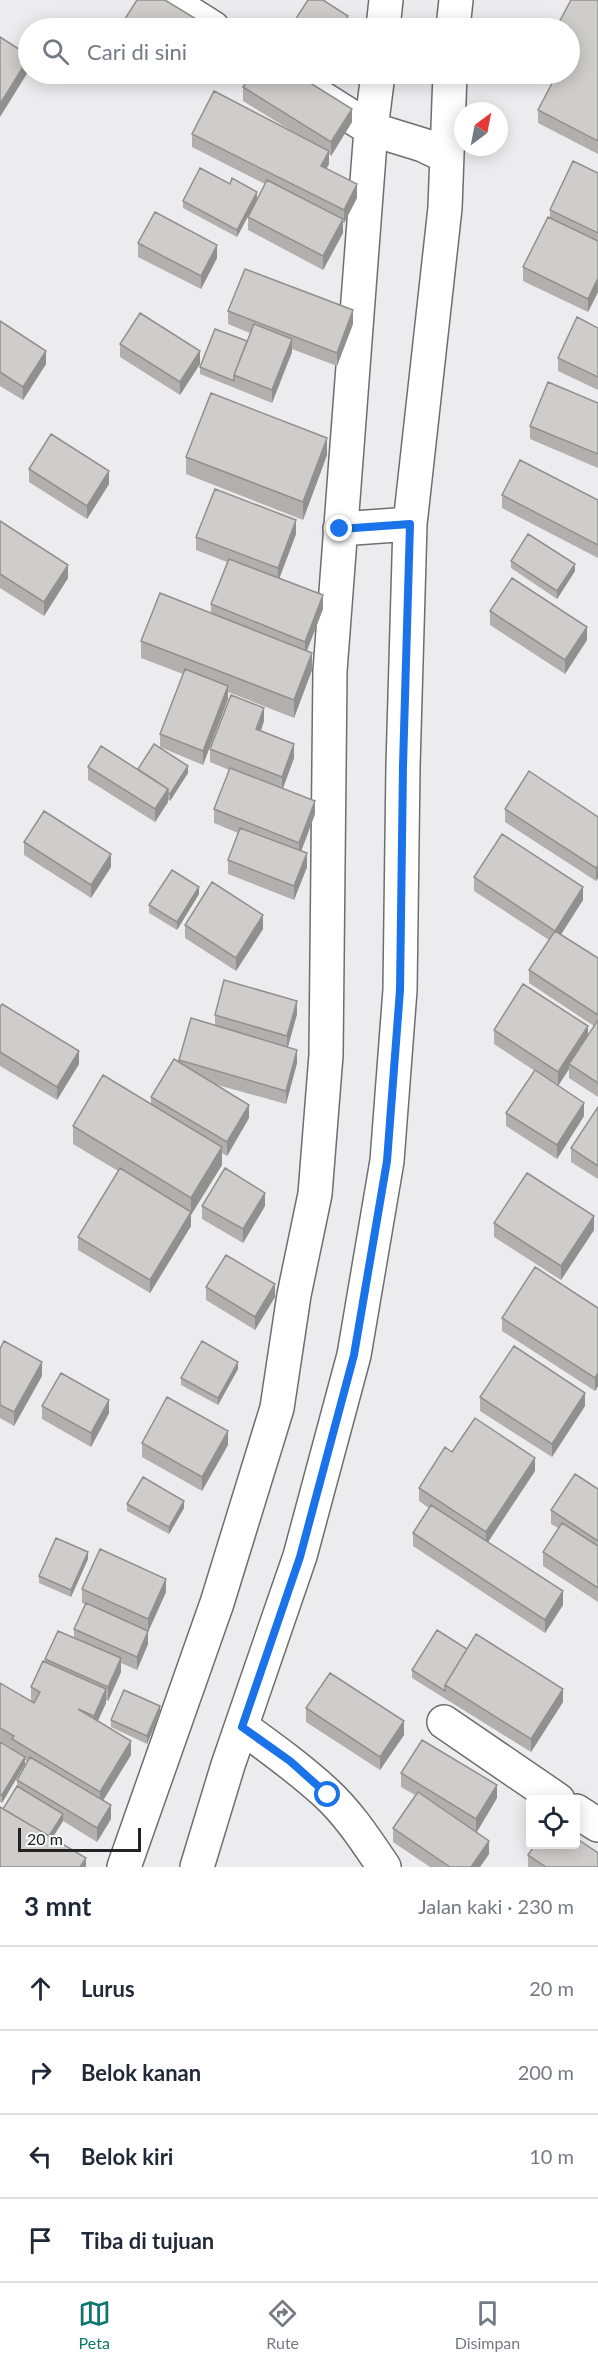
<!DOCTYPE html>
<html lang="id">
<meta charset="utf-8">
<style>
:root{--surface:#fff;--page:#f6f6f7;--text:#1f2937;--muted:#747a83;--line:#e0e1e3;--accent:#0f766e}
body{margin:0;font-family:Lato,sans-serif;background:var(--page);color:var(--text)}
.controls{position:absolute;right:18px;bottom:18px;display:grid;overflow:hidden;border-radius:6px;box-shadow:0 3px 15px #0003}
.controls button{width:54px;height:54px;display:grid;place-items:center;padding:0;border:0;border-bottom:2px solid var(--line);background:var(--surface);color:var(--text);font:30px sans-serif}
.compass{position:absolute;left:454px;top:102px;width:54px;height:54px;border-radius:50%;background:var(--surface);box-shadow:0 3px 15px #0003;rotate:32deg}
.scale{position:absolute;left:18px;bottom:15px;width:123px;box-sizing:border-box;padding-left:6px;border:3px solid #232324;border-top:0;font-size:16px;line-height:21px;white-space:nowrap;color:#232324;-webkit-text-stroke:4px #f9fafb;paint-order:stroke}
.stop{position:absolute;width:18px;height:18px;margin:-14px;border:4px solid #1a73e8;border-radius:50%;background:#fff}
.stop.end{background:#1a73e8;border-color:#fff;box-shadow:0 2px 6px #0008}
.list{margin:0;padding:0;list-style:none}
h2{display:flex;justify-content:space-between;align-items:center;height:78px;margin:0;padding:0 24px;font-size:26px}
h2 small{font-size:20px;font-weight:400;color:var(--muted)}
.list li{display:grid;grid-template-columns:39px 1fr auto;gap:18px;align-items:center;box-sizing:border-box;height:84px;padding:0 24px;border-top:2px solid var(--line)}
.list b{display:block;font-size:22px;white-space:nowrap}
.list em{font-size:20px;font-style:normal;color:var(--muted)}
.icon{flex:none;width:33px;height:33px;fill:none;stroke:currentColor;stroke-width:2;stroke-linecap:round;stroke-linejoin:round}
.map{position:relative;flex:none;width:598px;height:1867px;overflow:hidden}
.search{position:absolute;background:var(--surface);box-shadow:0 3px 15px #0003;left:18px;right:18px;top:18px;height:66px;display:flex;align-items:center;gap:15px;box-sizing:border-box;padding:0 21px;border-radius:33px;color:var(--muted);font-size:22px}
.sheet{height:414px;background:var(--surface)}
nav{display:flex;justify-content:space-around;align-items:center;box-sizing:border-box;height:84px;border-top:2px solid var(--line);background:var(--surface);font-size:16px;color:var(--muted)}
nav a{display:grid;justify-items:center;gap:3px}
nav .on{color:var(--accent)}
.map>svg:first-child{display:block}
</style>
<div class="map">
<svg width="598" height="1867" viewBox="0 0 598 1867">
<rect width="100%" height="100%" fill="#ececee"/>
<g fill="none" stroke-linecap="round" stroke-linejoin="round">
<g stroke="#6d6e6f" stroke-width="36">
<path id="minor" d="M169 0 213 28
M383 28 386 0
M453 28 456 0
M284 74 371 129 423 145 446 156
M340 529 410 524
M444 1722 558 1800
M242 1727C271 1748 300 1769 326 1793 349 1814 367 1842 384 1867
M576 1811 598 1825
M124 1867 217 1603 277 1408 294 1295 315 1194 326 1055 330 671 371 129 378 74
M197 1867 228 1765 300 1556 354 1355 387 1161 400 990 403 766 410 524 445 208 450 74"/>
</g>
<use href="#minor" stroke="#fff" stroke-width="33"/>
</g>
<path fill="#b1b0af" d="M598 0V154L538 123V110L570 74V28Z
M295 20 348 23 344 28H297L295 27Z
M176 74H199L193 84Z
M243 87 352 122 331 156 329 154V164L326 168 357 198 344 223H343V233L323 270 248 230V217L265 184 192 147V134L295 133 243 101Z
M598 173V292L588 312 523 281V267L550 218V210Z
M257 199 237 237 183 208V201Z
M138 243 217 258 201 289 138 257Z
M228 311 353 324 337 366 292 349V352L272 403 200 374V367L247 341 250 333 228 324Z
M0 321 46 364 23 400 0 386Z
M598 328V390L558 371V358Z
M120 344 200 364 180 395 120 357Z
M598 403V468L530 439V426Z
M327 455 303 520 186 474V457Z
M29 469 109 484 87 519 29 482Z
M502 495 598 500V558L502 508Z
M0 521 68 578 44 616 0 588Z
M296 534 279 578 323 609 307 651 312 670 294 718 228 692V699L203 765 160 747V734L183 674 141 658V641L211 613V604L227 562 196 550V537Z
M511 561 575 571 557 599 511 568Z
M490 611 587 640 565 674 490 625Z
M264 721 261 731 294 758 283 789 315 814 301 851 307 867 294 900 228 874V860L238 833 214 823V809L229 770 210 762V749Z
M88 767 138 769 188 773 170 801 168 800V802L155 822 88 780Z
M505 809 598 817V878L596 881 505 822Z
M24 842 111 867 91 898 24 855Z
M474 877 583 900 561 934 598 958V1097L569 1078V1069L558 1086 494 1044V1030L588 1036 594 1026 529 983V970L549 940 474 891Z
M199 894 177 930 149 913V905Z
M185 925 263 929 236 971 185 938Z
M0 1007 79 1064 57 1100 0 1066Z
M297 1014 288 1047 297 1063 286 1104 214 1084 249 1118 227 1156 222 1153V1165L191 1215V1226L150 1293 78 1250V1237L118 1171 73 1144V1126L151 1104V1097L179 1063V1060L215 1026V1015Z
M598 1107V1179L571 1162V1148Z
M506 1113 584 1116 557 1159 506 1126Z
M202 1206H265L243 1243 202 1219Z
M494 1223 594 1230 561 1280 494 1237Z
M206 1287 275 1297 255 1330 206 1300Z
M598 1308V1386L595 1391 502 1331V1318Z
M0 1349 42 1376 14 1426 0 1418Z
M238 1369 218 1405 181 1385V1378Z
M480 1397 585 1406 552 1457 480 1411Z
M42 1406 109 1413 91 1447 42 1419Z
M142 1443 228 1445 202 1491 142 1457Z
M452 1452 535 1471 488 1542 563 1605 545 1633 413 1546V1533L429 1508 419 1501V1488Z
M598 1489V1602L543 1566V1552L558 1528 551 1524V1510Z
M127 1504 184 1508 169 1534 127 1511Z
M88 1559 71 1597 39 1583V1576Z
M82 1589 166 1592 148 1632V1644L137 1670 121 1663V1672L108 1701 106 1700V1703L98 1721 131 1755 103 1801 111 1819 97 1842 63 1821 52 1838 86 1867 3 1809 17 1786V1780L27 1761 25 1760V1764L2 1803 0 1802V1742L12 1749V1748L0 1741V1683L34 1703 31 1701V1687L45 1662V1659L74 1638V1629L85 1604 82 1603Z
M467 1649 563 1702 531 1752 412 1678V1670Z
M306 1708 404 1735 380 1770 306 1722Z
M160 1713 147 1744 111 1727V1720Z
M401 1773 497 1798 477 1832 489 1854 480 1867H430L393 1842V1828L415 1795 401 1787Z
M528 1855 598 1867H528Z"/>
<path fill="#90908f" d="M348 16V23L344 28H340Z
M28 59V72L0 117V104Z
M193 74H199L193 84Z
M352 109V122L331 156V142Z
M329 151V164L321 179V166Z
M357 184V198L344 223V210Z
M257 192V199L237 237V230Z
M343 219V233L323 270V256Z
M217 245V258L201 289V276Z
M598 278V292L588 312V299Z
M353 310V324L337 366V353Z
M292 339V352L272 403V390Z
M46 351V364L23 400V387Z
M200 351V364L180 395V382Z
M327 438V455L303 520V502Z
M109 471V484L87 519V506Z
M296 520V534L278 582V568Z
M575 564V571L557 599V591Z
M68 565V578L44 616V602Z
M323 595V609L305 655V642Z
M587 627V640L565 674V660Z
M312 653V670L294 718V700Z
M228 686V699L203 765V751Z
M264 708V721L256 743V729Z
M294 744V758L282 790V777Z
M188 766V773L170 801V794Z
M168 789V802L155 822V809Z
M315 801V814L299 857V843Z
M307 853V867L294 900V886Z
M111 854V867L91 898V885Z
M598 865V878L596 881V868Z
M199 887V894L177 930V922Z
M583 887V900L555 944V931Z
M263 915V929L236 971V958Z
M297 1001V1014L287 1050V1036Z
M588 1026V1040L569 1064V1069L558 1086V1072Z
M297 1050V1063L286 1104V1091Z
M79 1051V1064L57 1100V1087Z
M584 1103V1116L557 1159V1145Z
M249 1105V1118L227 1156V1142Z
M222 1147V1165L191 1215V1198Z
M265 1193V1206L243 1243V1229Z
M191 1212V1226L150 1293V1280Z
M594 1216V1230L561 1280V1266Z
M275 1284V1297L255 1330V1317Z
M42 1362V1376L14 1426V1412Z
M238 1362V1369L218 1405V1398Z
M598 1373V1386L595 1391V1378Z
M585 1393V1406L552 1457V1444Z
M109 1400V1413L91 1447V1433Z
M228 1431V1445L202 1491V1477Z
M535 1458V1471L486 1545V1532Z
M184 1501V1508L169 1534V1527Z
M88 1552V1559L71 1597V1590Z
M166 1579V1592L148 1632V1619Z
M563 1591V1605L545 1633V1620Z
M148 1631V1644L137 1670V1657Z
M121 1658V1672L108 1701V1687Z
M106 1689V1703L94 1729V1716Z
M563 1689V1702L531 1752V1739Z
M160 1706V1713L147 1744V1736Z
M404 1721V1735L380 1770V1757Z
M131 1741V1755L100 1805V1792Z
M25 1757V1764L2 1803V1795Z
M497 1785V1798L476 1833V1819Z
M111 1805V1819L97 1842V1828Z
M63 1814V1821L48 1845V1837Z
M489 1841V1854L480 1867H471Z
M86 1858V1867H80Z"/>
<path fill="#cecdcc" stroke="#90908f" stroke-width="1.5" d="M137 0H165L211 28H126L121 25Z
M308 0H323L348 16 340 28H309L295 20Z
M571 0H598V141L538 110 557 74H570V50L574 40 570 38V28H556Z
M0 37 28 55V59L0 104Z
M252 74H296L352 109 331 142 243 87Z
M214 91 329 151 321 166 357 184 344 210 192 134Z
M573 161 598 173V233L550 210Z
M200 168 230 184 232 178 257 192 237 230 183 201Z
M267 180 343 219 323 256 248 217Z
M155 212 217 245 201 276 138 243Z
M548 217 598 241V278L588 299 523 267Z
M245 269 353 310 337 353 228 311Z
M140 313 200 351 180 382 120 344Z
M577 317 598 328V377L558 358Z
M0 321 46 351 23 387 0 372Z
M254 324 292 339 272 390 234 375Z
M215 329 247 341 234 375V381L200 367Z
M548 382 598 403V454L530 426Z
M211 393 327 438 303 502 186 457Z
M51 434 109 471 87 506 29 469Z
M520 460 598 500V545L502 495Z
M215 489 296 520 278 568 196 537Z
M0 521 68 565 44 602 0 574Z
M528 534 575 564 557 591 511 561Z
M229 559 323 595 305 642 211 604Z
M512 578 587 627 565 660 490 611Z
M160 593 312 653 294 700 141 641Z
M185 669 228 686 203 751 160 734Z
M231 695 264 708 256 729 294 744 282 777 210 749Z
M154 744 188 766 170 794 168 793V789L138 769Z
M101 746 168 789 155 809 88 767Z
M230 768 315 801 299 843 214 809Z
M529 771 598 817V865L596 868 505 809Z
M44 811 111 854 91 885 24 842Z
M240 828 307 853 294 886 228 860Z
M502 834 583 887 555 931 598 958V1015L529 970 555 931 474 877Z
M172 870 199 887 177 922 149 905Z
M212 882 263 915 236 958 185 925Z
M224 980 297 1001 287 1036 215 1015Z
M523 984 588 1026 558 1072 494 1030Z
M2 1004 79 1051 57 1087 0 1052V1007Z
M191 1018 297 1050 286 1091 179 1060Z
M598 1020V1083L569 1064Z
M174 1059 249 1105 227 1142 151 1097Z
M535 1070 584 1103 557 1145 506 1113Z
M103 1075 222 1147 191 1198 73 1126Z
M598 1107V1166L571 1148Z
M120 1168 191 1212 150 1280 78 1237Z
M225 1168 265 1193 243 1229 202 1206Z
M527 1173 594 1216 561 1266 494 1223Z
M226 1255 275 1284 255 1317 206 1287Z
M535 1267 598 1308V1373L595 1378 502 1318Z
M4 1341 42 1362 14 1412 0 1405V1349Z
M202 1341 238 1362 218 1398 181 1378Z
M514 1346 585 1393 552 1444 480 1397Z
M61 1373 109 1400 91 1433 42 1406Z
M167 1397 228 1431 202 1477 142 1443Z
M475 1418 535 1458 486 1532 419 1488 445 1447 452 1452Z
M575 1474 598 1489V1541L551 1510Z
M143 1477 184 1501 169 1527 127 1504Z
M431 1505 563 1591 545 1620 413 1533Z
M562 1523 598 1546V1588L543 1552Z
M56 1538 88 1552 71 1590 39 1576Z
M100 1549 166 1579 148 1619 82 1589Z
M86 1603 148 1631 137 1657 74 1629Z
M437 1630 467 1649 445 1685V1691L412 1670Z
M58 1631 121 1658 108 1687 45 1659Z
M476 1634 563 1689 531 1739 445 1685Z
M43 1661 106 1689 94 1716 78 1709 131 1741 100 1792 12 1739 14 1736 0 1728V1683L34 1703 40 1692 31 1687Z
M330 1673 404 1721 380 1757 306 1708Z
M124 1690 160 1706 147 1736 111 1720Z
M422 1740 497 1785 476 1819 401 1773Z
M0 1742 25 1757 2 1795H0Z
M30 1757 111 1805 97 1828 17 1780Z
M17 1786 63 1814 49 1836 3 1809Z
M418 1792 489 1841 471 1867H450L393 1828Z
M0 1807 86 1858 80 1867H0Z
M576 1838 598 1853V1867H546L528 1855 535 1845H576Z"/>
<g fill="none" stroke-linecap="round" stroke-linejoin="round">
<path stroke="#1a73e8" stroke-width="8" d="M328 1795 290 1761 242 1727 300 1557 354 1355 387 1161 400 990 403 766 410 524 340 529"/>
</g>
</svg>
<div class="controls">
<button><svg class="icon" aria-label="locate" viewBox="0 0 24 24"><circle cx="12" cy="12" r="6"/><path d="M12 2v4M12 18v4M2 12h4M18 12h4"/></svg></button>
</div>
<svg class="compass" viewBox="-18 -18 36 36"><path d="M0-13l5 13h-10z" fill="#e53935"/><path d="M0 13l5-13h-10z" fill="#747a83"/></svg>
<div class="scale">20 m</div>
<div class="stop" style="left:328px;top:1795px"></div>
<div class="stop end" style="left:340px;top:529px"></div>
<div class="search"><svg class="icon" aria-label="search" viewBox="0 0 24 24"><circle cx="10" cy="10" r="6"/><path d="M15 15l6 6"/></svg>Cari di sini</div>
</div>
<section class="sheet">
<h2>3 mnt<small>Jalan kaki · 230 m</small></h2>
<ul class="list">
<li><svg class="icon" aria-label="ahead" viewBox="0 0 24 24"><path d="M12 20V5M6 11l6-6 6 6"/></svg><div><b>Lurus</b></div><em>20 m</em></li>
<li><svg class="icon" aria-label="right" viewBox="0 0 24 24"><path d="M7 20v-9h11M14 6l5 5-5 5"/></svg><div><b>Belok kanan</b></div><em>200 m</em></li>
<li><svg class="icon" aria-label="left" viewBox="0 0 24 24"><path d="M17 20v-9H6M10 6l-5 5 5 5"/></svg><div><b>Belok kiri</b></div><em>10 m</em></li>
<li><svg class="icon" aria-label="arrive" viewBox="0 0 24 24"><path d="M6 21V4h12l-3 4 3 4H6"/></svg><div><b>Tiba di tujuan</b></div></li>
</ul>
</section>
<nav>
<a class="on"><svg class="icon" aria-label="map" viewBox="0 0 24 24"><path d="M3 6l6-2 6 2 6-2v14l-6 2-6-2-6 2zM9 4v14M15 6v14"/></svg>Peta</a>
<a><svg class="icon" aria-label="directions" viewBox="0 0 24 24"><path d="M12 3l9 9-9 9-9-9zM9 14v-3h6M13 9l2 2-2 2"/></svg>Rute</a>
<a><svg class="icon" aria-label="saved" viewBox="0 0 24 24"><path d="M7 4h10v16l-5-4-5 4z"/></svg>Disimpan</a>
</nav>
